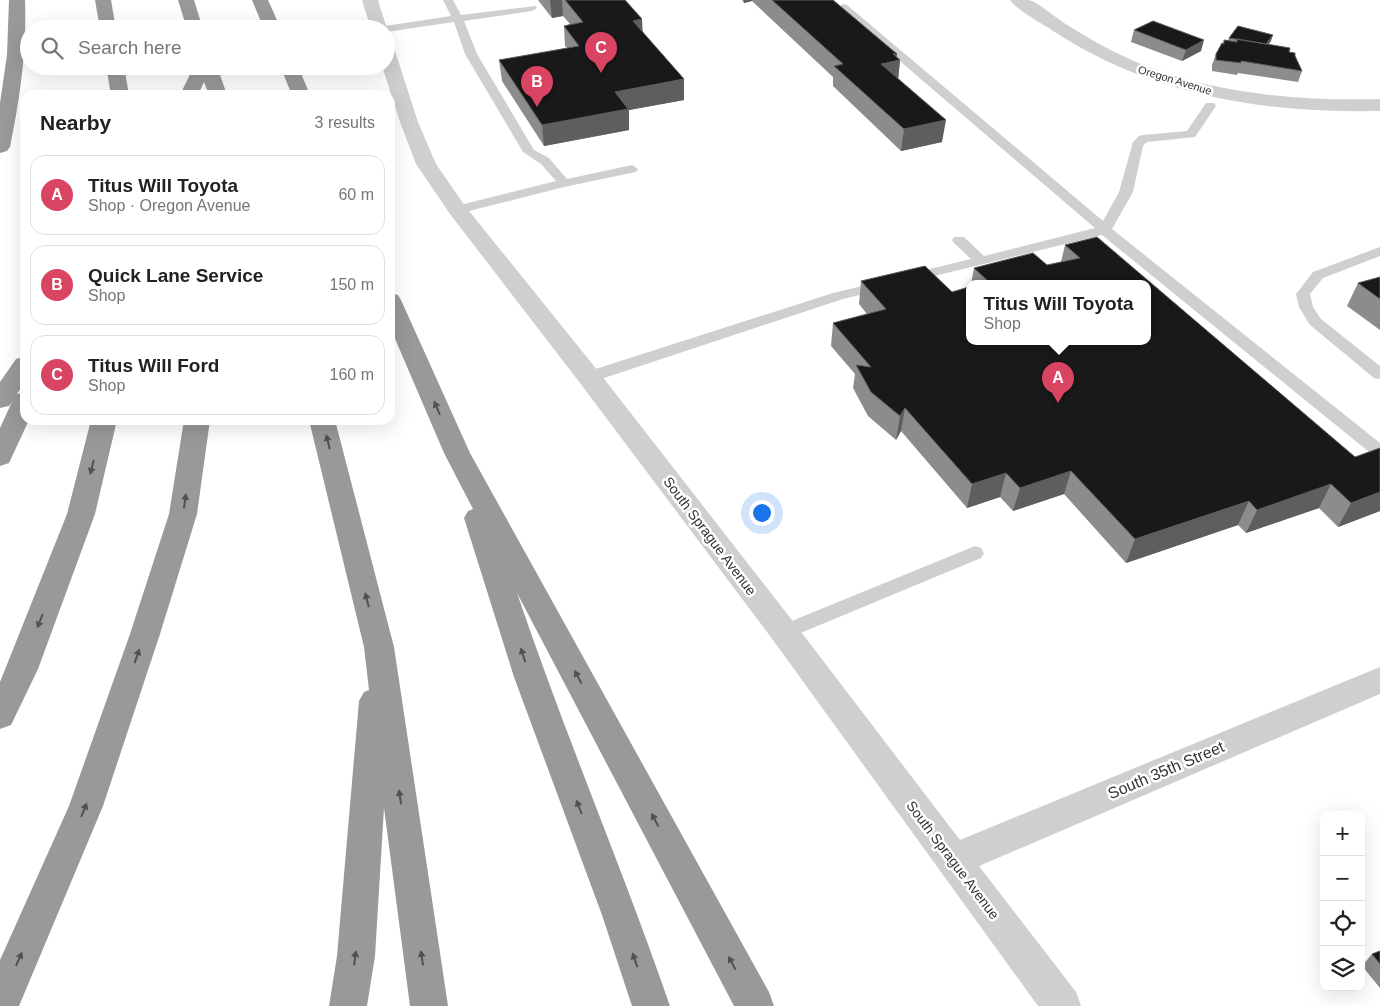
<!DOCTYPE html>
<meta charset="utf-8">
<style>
:root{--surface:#fff;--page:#f6f6f6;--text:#222;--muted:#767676;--line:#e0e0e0;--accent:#d94463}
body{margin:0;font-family:Arial,sans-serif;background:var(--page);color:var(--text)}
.controls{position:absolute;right:15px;bottom:15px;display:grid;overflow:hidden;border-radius:10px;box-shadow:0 5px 20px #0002}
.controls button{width:45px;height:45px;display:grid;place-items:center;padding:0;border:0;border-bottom:1px solid var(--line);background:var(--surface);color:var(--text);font:25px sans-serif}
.you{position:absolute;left:761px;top:512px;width:18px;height:18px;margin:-12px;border:4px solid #fff;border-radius:50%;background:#1a73e8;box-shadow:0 0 0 8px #1a73e833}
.badge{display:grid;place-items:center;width:32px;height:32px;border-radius:50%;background:var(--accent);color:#fff;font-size:16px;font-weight:700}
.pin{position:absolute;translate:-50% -41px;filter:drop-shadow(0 1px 2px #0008)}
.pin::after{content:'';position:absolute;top:26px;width:18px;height:15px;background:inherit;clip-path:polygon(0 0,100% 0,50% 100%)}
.popup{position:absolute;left:966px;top:280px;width:185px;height:65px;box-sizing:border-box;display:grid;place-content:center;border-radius:10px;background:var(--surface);filter:drop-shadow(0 1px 4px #0005);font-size:16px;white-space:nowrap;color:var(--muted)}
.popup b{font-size:19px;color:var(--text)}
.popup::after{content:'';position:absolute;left:50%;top:100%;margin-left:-10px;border:10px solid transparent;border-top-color:var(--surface)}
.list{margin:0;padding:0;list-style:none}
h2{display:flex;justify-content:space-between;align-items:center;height:65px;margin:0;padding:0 20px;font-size:21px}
h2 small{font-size:16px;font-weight:400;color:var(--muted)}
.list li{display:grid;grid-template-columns:32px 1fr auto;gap:15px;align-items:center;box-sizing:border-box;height:80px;margin:0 10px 10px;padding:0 10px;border:1px solid var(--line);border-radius:15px}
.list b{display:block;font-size:19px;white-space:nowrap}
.list p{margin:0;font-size:16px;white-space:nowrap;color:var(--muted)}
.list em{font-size:16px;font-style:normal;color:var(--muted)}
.icon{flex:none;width:28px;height:28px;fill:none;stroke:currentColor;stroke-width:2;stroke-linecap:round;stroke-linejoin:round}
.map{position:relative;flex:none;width:1380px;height:1006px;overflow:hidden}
.search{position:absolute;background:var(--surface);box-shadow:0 5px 20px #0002;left:20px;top:20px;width:375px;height:55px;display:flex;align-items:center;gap:12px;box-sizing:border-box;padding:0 18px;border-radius:28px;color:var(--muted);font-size:19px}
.panel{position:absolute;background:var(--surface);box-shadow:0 5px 20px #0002;left:20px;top:90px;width:375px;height:335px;border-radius:15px}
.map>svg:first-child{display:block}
</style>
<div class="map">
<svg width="1380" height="1006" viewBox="0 0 1380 1006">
<rect width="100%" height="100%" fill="#fff"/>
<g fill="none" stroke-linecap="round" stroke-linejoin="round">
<path fill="#cfcfcf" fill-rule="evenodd" d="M443 0H453L461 15 536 6 537 8 532 11 464 21 477 54 534 150 549 158 567 179 632 165 638 169 636 172 564 187 457 214 452 213 450 210 452 207 556 181 541 164 523 152 465 54 454 22 386 32V29H380L385 26 451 16Z
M843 4 847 5 1103 221 1119 192 1133 142 1139 136 1143 135 1187 131 1206 103H1214L1216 106 1195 137 1147 142 1143 146 1133 192 1112 229 1380 443V458L1374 456 1102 235 910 282 905 281 903 278 905 275 971 259 954 243 952 240 954 237H964L984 256 1095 228 839 9 838 7Z
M1380 247V256L1323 278 1310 294 1313 307 1321 319 1380 366V379L1374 378 1310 325 1299 307 1296 294 1313 272Z
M883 281 888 282 890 285 888 288 843 299 595 381H583L581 377 583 373 833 293Z
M975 546 981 548 984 553 981 558 791 637 784 640 777 637 774 632 777 627Z"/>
<path fill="#cfcfcf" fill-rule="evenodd" d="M1010 0C1015 0 1024 0 1029 0 1039 3 1055 17 1064 23 1088 38 1114 53 1141 64 1215 94 1300 101 1380 99V111C1262 113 1153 96 1053 31 1041 23 1018 11 1010 0Z"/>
<path fill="#cfcfcf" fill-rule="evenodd" d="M362 0H378L387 29 386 31V29H371Z
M386 46 392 47 395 51 418 122 436 164 465 206 598 371 795 624 960 840 1380 667V694L979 866 1076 992 1081 1006H1038L773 640 580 383 450 214 416 164 400 122 382 66H386Z"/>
<path fill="#999" fill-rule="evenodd" d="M9 0H25C27 50 20 98 10 147L7 151 0 153V103L7 55Z
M95 0H111L116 29H100Z
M178 0H194L203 29H187Z
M252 0H268L281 29H264Z
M106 66H124L129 95H111Z
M194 66H217L227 95H209L204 82 198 95H180Z
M280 66H298L310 95H292Z
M390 293 398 295 401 300 470 453 769 992 774 1006H734L517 593C564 732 622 867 670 1006H632L602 915 514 677 464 518 468 511 473 509 444 453 390 327Z
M25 356V382L17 394 25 392V420H29L9 463 0 466V428L12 402 9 406 0 408V382L16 359Z
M91 420H117L95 514 38 669 11 725 0 729V682L67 514Z
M184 420H210L197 514 160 634 103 806 19 1006H0V960L69 806 130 634 169 514Z
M309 420H335L394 647 448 1006H410L384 808 375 956 367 1006H329L337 956 359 701 364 692 369 690 364 647Z"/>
</g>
<path fill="#8c8c8c" d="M538 0H625L642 19V31L684 100 629 110V130L544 146 502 81 499 60 567 48 565 46 564 26 570 24 563 16 552 18Z
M742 0H833L897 54 896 57 900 60 898 79 942 142 901 151 833 86V77L752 1 744 3Z
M1134 30 1201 51 1182 61 1131 42Z
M1229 38 1271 41 1268 45 1289 52 1295 56 1302 71 1298 82 1238 73 1237 75 1212 71V65L1216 54 1223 44 1224 40H1228Z
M1097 237 1355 457 1380 448V511L1338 527 1319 508 1246 533 1238 525 1126 563 1064 494 1013 511 1000 497 967 508 901 431 896 440 868 416 853 388 855 374 831 346 833 323 867 314 859 304 861 281 925 266 952 292 969 287V342H1147V284H971L974 268 1033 253 1047 265 1061 262 1065 245Z
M1380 277V330L1347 306 1358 283Z
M1380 951V988L1362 966 1372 954Z"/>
<path fill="#5e5e5e" d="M550 0H562L563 16 552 18Z
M744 0H752V1L744 3Z
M642 19 643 39 633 21Z
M1273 35 1271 41 1263 52 1265 46Z
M1204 40 1201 51 1182 61 1186 50Z
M893 54H897L896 61 900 60 898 81 881 64Z
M684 79V100L629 110V130L544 146 542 125 615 92Z
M946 120 942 142 901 151 904 129Z
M905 408 901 431 896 440 900 416Z
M1071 471 1064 494 1013 511 1020 488Z
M1006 473 1000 497 967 508 972 484Z
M1331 484 1319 508 1246 533 1257 510Z
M1380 492V511L1338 527 1351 503Z
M1249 501 1238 525 1126 563 1135 539Z"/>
<path fill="#191919" stroke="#5e5e5e" d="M565 0H625L642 19 633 21 684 79 615 92 628 109 542 125 499 60 579 46 564 26 583 22Z
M772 0H833L897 54H893L900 60 881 64 946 120 904 129 834 66 843 64Z
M1153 21 1204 40 1186 50 1134 30Z
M1238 26 1273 35 1266 44 1229 38Z
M1237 39 1290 48 1289 52 1295 53V56L1302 71 1241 61V63L1216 60V54L1222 43 1224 44V40L1237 42Z
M1097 237 1355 457 1380 448V492L1351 503 1331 484 1257 510 1249 501 1135 539 1071 471 1020 488 1006 473 972 484 905 408 900 416 871 392 856 365 871 367 833 323 886 309 861 281 925 266 952 292 969 287V342H1147V284H980L989 282 974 268 1033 253 1047 265 1080 258 1065 245Z
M1380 277V299L1358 283Z
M1380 951V964L1372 954Z"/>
<defs><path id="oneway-solid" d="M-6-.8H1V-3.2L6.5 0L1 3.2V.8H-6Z" transform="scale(1.25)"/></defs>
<g fill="#515151">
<use href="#oneway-solid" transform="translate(437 408) rotate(-113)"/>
<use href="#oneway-solid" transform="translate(328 442) rotate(-104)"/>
<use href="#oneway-solid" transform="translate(92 467) rotate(104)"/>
<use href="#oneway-solid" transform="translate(185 501) rotate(-82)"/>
<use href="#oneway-solid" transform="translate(367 600) rotate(-104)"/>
<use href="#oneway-solid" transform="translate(40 621) rotate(111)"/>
<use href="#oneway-solid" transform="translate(523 655) rotate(-108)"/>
<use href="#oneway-solid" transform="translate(137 656) rotate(-71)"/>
<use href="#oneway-solid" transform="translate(578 677) rotate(-118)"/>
<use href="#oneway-solid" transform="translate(400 797) rotate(-98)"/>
<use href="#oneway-solid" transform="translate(579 807) rotate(-111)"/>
<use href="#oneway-solid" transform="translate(84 810) rotate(-68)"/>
<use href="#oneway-solid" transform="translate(655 820) rotate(-118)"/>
<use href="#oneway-solid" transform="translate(355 958) rotate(-83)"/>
<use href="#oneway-solid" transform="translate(422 958) rotate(-98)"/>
<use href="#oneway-solid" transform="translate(19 959) rotate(-66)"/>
<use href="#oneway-solid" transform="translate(635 960) rotate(-109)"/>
<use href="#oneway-solid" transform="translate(732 963) rotate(-118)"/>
</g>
<g text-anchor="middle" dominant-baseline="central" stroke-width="5" stroke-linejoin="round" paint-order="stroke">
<g font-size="11" fill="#323232" stroke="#fff">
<text transform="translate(1175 80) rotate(17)">Oregon Avenue</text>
</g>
<g font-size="14" fill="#323232" stroke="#fff">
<text transform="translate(710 536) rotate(53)">South Sprague Avenue</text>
<text transform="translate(953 860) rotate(53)">South Sprague Avenue</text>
</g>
<g font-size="16" fill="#323232" stroke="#fff">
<text transform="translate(1166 770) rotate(-23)">South 35th Street</text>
</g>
</g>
</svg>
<div class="controls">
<button>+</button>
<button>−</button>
<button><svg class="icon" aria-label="locate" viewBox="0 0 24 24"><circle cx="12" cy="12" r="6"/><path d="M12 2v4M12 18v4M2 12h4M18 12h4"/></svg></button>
<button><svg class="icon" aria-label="layers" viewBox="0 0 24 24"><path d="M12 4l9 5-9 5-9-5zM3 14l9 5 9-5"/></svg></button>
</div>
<div class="you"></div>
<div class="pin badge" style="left:1058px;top:403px">A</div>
<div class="popup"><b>Titus Will Toyota</b>Shop</div>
<div class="pin badge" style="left:537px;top:107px">B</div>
<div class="pin badge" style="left:601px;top:73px">C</div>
<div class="search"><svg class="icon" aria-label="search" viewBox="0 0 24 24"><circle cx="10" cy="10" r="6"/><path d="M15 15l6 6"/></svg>Search here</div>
<section class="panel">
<h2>Nearby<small>3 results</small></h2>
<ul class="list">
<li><span class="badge">A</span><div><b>Titus Will Toyota</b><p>Shop · Oregon Avenue</p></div><em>60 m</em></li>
<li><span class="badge">B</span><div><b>Quick Lane Service</b><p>Shop</p></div><em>150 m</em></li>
<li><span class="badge">C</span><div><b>Titus Will Ford</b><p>Shop</p></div><em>160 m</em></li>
</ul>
</section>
</div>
